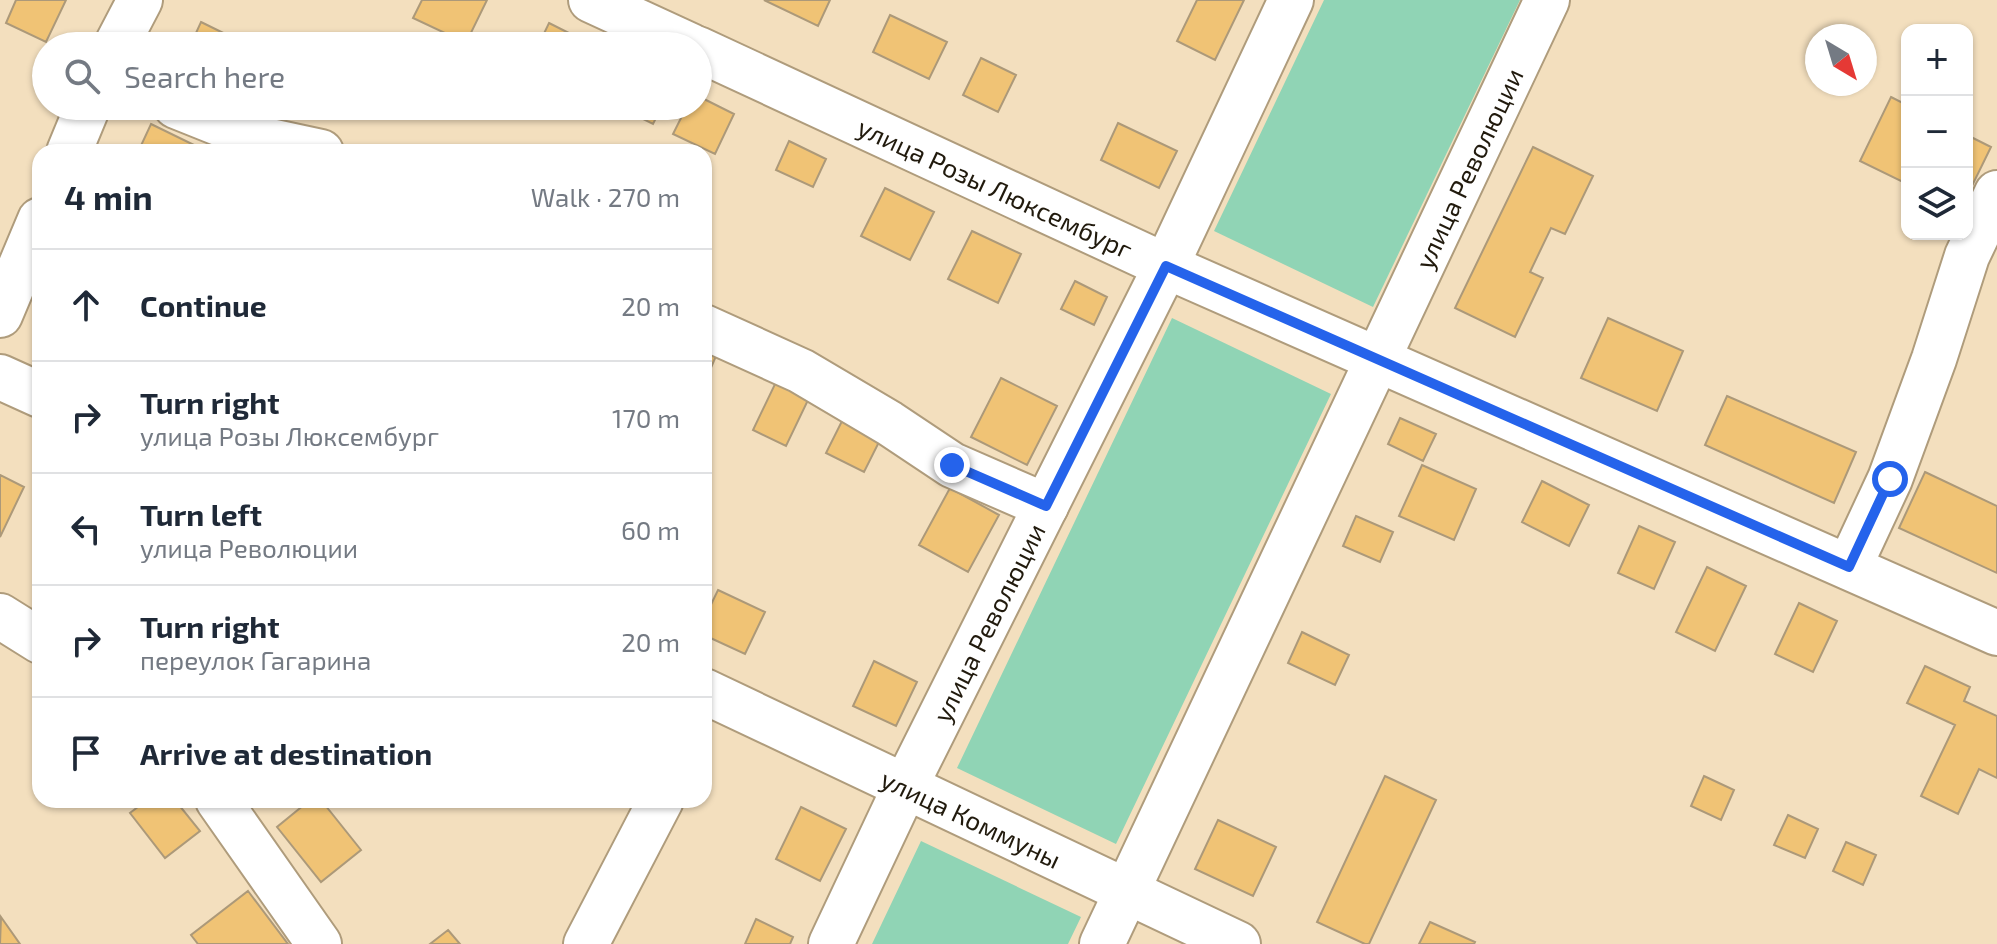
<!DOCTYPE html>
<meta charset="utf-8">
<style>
:root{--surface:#fff;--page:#f6f6f7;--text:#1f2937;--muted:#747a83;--line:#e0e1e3}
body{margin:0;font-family:"Exo 2",sans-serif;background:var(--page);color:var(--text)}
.controls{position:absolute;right:24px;top:24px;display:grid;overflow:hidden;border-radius:16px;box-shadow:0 2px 6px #0004}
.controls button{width:72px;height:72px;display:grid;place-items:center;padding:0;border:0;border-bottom:2px solid var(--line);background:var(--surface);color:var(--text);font:40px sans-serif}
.compass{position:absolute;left:1805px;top:24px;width:72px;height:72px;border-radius:50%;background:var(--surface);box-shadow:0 2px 6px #0004;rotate:142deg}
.stop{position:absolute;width:24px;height:24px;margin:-18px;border:6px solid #2563eb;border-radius:50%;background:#fff}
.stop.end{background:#2563eb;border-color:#fff;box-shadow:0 2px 8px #0008}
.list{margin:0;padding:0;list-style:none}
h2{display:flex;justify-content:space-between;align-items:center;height:104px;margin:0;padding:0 32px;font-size:34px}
h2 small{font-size:26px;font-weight:400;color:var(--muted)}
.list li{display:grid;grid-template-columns:52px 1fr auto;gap:24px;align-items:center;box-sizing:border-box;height:112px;padding:0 32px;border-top:2px solid var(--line)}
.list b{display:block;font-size:30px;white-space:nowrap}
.list p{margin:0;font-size:26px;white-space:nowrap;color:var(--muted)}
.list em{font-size:26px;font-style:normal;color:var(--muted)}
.icon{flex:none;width:44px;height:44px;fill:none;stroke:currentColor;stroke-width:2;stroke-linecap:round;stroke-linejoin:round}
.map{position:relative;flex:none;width:1997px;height:944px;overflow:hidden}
.search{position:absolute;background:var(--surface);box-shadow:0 2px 6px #0004;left:32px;top:32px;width:680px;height:88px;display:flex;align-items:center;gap:20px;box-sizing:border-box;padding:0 28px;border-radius:44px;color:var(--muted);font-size:30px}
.panel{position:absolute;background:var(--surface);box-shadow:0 2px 6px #0004;left:32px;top:144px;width:680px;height:664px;border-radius:24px}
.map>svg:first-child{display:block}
</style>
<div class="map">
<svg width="1997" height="944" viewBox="0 0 1997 944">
<rect width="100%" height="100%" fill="#f3dfbe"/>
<path fill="#90d4b5" d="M1324 0H1520L1373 307 1214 231Z
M1172 318 1331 394 1116 844 957 768Z
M921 841 1081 917 1068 944H872Z"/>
<path fill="#f0c375" stroke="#ac9979" stroke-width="2" d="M16 0H66L46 42 6 23Z
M422 0H487L466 43 413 18Z
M764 0H830L818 26Z
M1197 0H1244L1215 60 1177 41Z
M890 15 947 42 929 79 873 52Z
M201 22 248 45 247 46H190Z
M549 23 593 45V46H538Z
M495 36 515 46H490Z
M981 58 1016 75 998 112 963 95Z
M698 96 734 114 715 154 673 134 687 106H698Z
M1891 97 1907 105V184L1860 161Z
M617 106H662L653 124Z
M1118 123 1177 151 1159 188 1101 160Z
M151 124 194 145 190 152H138Z
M1967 135 1991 147 1967 196Z
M789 141 826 159 813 187 776 170Z
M1533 147 1593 176 1565 234 1551 228 1530 272 1543 278 1515 337 1455 308Z
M885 188 934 212 910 260 861 236Z
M972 231 1021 254 998 303 948 279Z
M1075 281 1107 297 1094 325 1061 309Z
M1608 318 1683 351 1657 411 1581 378Z
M704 351 716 356 704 384Z
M1001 378 1057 406 1027 465 971 437Z
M776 382 809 398 786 446 753 430Z
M1727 396 1856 452 1834 503 1705 445Z
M847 411 885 430 864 472 826 453Z
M1400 418 1436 434 1423 461 1388 444Z
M1422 465 1476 489 1454 540 1399 516Z
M1925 472 1997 506V573L1899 528Z
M0 475 24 487 0 537Z
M1542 481 1589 505 1569 546 1522 522Z
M950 488 999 515 968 572 919 545Z
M1356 516 1393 532 1380 562 1343 546Z
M1639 526 1675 542 1654 589 1618 573Z
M1707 567 1746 586 1715 651 1676 632Z
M718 590 765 612 745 654 704 635V619Z
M1799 603 1837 621 1813 672 1775 654Z
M1302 632 1349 655 1335 685 1288 663Z
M874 661 917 682 896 726 853 706Z
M1925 666 1970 687 1964 701 1997 716V778L1979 769 1958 814 1921 796 1955 725 1907 703Z
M1385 776 1436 800 1369 944H1365L1317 922Z
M1704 776 1734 790 1721 820 1691 806Z
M147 800H175L200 831 165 858 130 813Z
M310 800H321L361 850 321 882 277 827Z
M801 807 846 829 820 881 776 859Z
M1788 815 1818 829 1805 858 1774 845Z
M1218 820 1276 847 1253 896 1195 869Z
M1846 842 1876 855 1863 885 1833 871Z
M248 891 288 944H198L191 935Z
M1 917 20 944H0Z
M756 919 793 937 790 944H745Z
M1430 922 1475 942 1474 944H1419Z
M448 930 460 944H430Z"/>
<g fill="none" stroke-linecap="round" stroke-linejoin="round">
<g stroke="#af9c7c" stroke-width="48">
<g id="minor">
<path d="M591 0 691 46"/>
<path d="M116 46 140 0"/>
<path id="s1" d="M698 49 1166 266 1997 633"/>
<path d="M176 106 256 138 321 152"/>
<path d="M69 152 88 106"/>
<path d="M0 315 40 220"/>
<path d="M704 327 801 371 889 423 952 465 1046 506"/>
<path d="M0 377 40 395"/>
<path d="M1849 567 1890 479 1934 359 1967 256 1997 193"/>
<path d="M0 616 40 641"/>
<path id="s2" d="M704 691 1238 944"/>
<path d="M218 800 319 944"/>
<path d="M586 944 661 800"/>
<path id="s3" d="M831 944 906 785 1166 266 1291 0"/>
<path id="s4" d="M1102 944 1547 0"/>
</g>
</g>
<use href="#minor" stroke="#fff" stroke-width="44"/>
</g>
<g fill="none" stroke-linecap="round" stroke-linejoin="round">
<path stroke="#2563eb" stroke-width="10" d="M952 465 1046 506 1166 266 1849 567 1890 479"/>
</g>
<g text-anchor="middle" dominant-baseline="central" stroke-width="6" stroke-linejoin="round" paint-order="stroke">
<g font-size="26" fill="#211a0d" stroke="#f3dfbe">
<text stroke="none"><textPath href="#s4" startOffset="858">улица Революции</textPath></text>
<text stroke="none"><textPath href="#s1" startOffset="328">улица Розы Люксембург</textPath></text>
<text stroke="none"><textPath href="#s3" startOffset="358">улица Революции</textPath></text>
<text stroke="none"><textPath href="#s2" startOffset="296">улица Коммуны</textPath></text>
</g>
</g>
</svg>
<div class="controls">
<button>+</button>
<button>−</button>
<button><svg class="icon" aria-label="layers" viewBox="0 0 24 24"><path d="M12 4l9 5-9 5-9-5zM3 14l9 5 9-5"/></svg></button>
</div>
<svg class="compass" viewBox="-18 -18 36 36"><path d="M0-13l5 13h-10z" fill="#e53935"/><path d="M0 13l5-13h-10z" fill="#747a83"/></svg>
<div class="stop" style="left:1890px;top:479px"></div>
<div class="stop end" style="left:952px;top:465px"></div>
<div class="search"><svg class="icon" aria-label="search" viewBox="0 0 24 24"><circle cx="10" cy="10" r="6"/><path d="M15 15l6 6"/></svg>Search here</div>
<section class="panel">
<h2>4 min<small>Walk · 270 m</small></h2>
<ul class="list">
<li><svg class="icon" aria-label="ahead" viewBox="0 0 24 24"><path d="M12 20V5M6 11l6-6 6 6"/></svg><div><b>Continue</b></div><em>20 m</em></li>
<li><svg class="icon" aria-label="right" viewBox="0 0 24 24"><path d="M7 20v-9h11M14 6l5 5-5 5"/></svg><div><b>Turn right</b><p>улица Розы Люксембург</p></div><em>170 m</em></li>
<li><svg class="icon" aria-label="left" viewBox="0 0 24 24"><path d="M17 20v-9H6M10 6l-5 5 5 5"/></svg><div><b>Turn left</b><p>улица Революции</p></div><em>60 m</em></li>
<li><svg class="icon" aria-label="right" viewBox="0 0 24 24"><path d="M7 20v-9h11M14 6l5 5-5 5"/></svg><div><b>Turn right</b><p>переулок Гагарина</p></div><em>20 m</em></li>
<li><svg class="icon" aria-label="arrive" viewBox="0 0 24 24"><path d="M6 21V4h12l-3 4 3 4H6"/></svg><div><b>Arrive at destination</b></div></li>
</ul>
</section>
</div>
